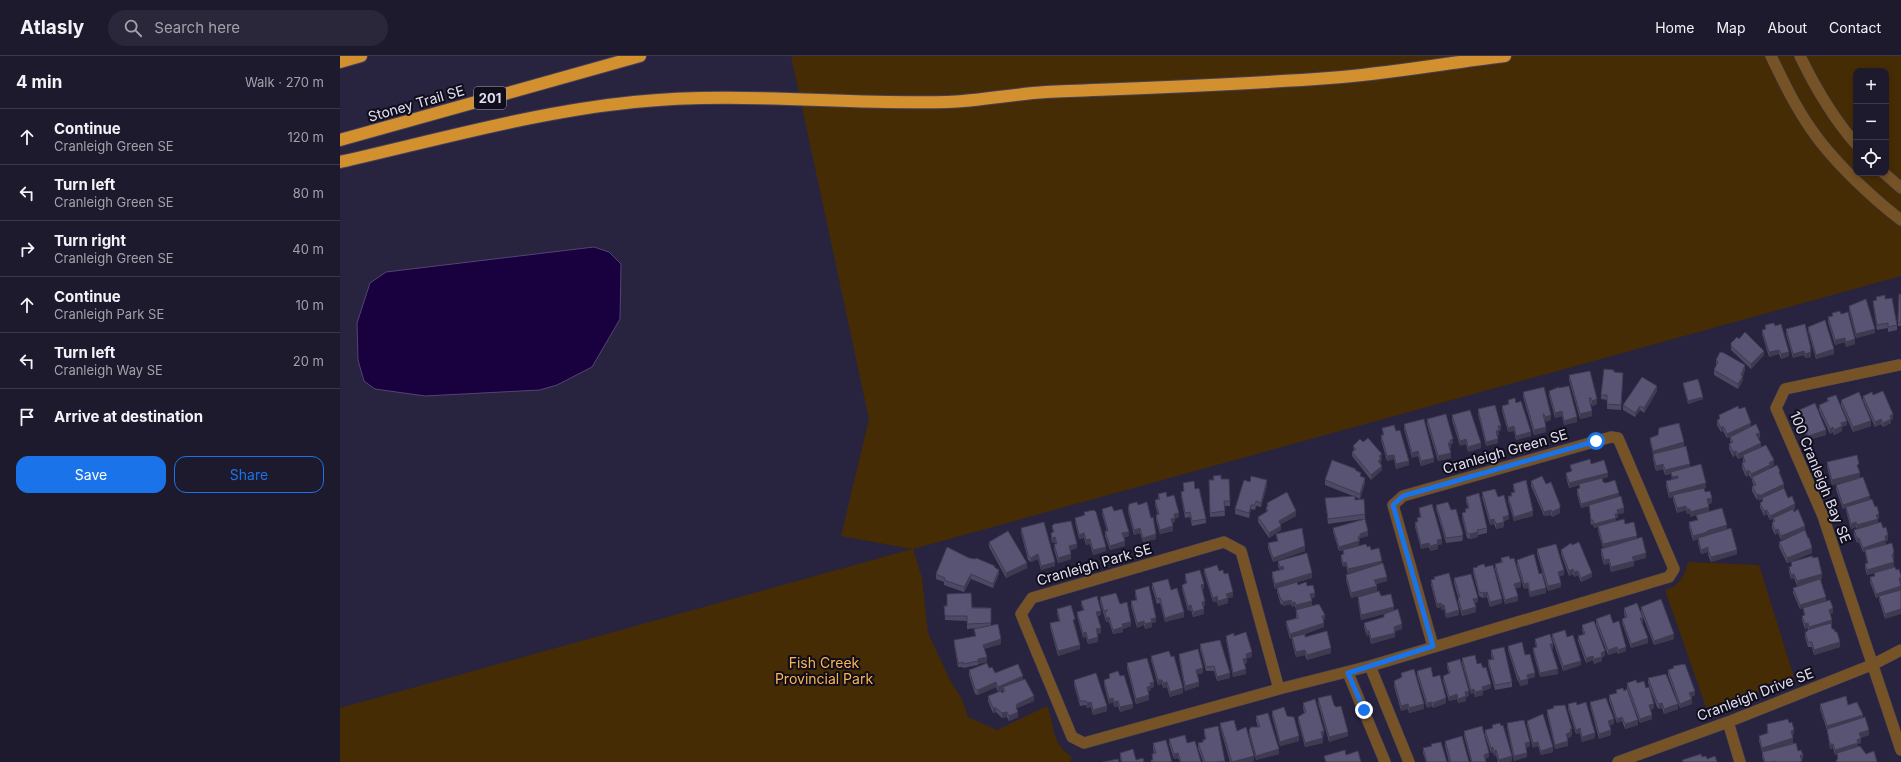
<!DOCTYPE html>
<meta charset="utf-8">
<style>
:root{--surface:#1e1a2e;--page:#2b273a;--text:#f1f3f6;--muted:#a1a1aa;--line:#3c384a;--accent:#1a73e8}
body{margin:0;font-family:Inter,sans-serif;background:var(--page);color:var(--text)}
.controls{position:absolute;right:12px;top:12px;display:grid;overflow:hidden;border-radius:8px;box-shadow:0 2px 6px #0003}
.controls button{width:36px;height:36px;display:grid;place-items:center;padding:0;border:0;border-bottom:1px solid var(--line);background:var(--surface);color:var(--text);font:20px sans-serif}
.stop{position:absolute;width:12px;height:12px;margin:-9px;border:3px solid #1a73e8;border-radius:50%;background:#fff}
.stop.end{background:#1a73e8;border-color:#fff;box-shadow:0 1px 4px #0008}
.list{margin:0;padding:0;list-style:none}
h2{display:flex;justify-content:space-between;align-items:center;height:52px;margin:0;padding:0 16px;font-size:17px}
h2 small{font-size:13px;font-weight:400;color:var(--muted)}
.list li{display:grid;grid-template-columns:26px 1fr auto;gap:12px;align-items:center;box-sizing:border-box;height:56px;padding:0 16px;border-top:1px solid var(--line)}
.list b{display:block;font-size:15px;white-space:nowrap}
.list p{margin:0;font-size:13px;white-space:nowrap;color:var(--muted)}
.list em{font-size:13px;font-style:normal;color:var(--muted)}
.actions{display:flex;gap:8px;padding:12px 16px}
.actions a{flex:1;padding:9px 0;border:1px solid var(--accent);border-radius:12px;text-align:center;font-size:14px;color:var(--accent)}
.actions .main{background:var(--accent);color:#fff}
.icon{flex:none;width:22px;height:22px;fill:none;stroke:currentColor;stroke-width:2;stroke-linecap:round;stroke-linejoin:round}
.map{position:relative;flex:none;width:1561px;height:706px;overflow:hidden}
header{display:flex;align-items:center;gap:24px;box-sizing:border-box;height:56px;padding:0 20px;background:var(--surface);border-bottom:1px solid var(--line)}
header strong{font-size:19px}
nav{display:flex;gap:22px;margin-inline-start:auto;font-size:14px}
.search{width:280px;height:36px;background:var(--page);display:flex;align-items:center;gap:10px;box-sizing:border-box;padding:0 14px;border-radius:22px;color:var(--muted);font-size:15px}
main{display:flex}
aside{flex:1;background:var(--surface)}
.map>svg:first-child{display:block}
</style>
<header>
<strong>Atlasly</strong>
<div class="search"><svg class="icon" aria-label="search" viewBox="0 0 24 24"><circle cx="10" cy="10" r="6"/><path d="M15 15l6 6"/></svg>Search here</div>
<nav><a>Home</a><a>Map</a><a>About</a><a>Contact</a></nav>
</header>
<main>
<aside>
<h2>4 min<small>Walk · 270 m</small></h2>
<ul class="list">
<li><svg class="icon" aria-label="ahead" viewBox="0 0 24 24"><path d="M12 20V5M6 11l6-6 6 6"/></svg><div><b>Continue</b><p>Cranleigh Green SE</p></div><em>120 m</em></li>
<li><svg class="icon" aria-label="left" viewBox="0 0 24 24"><path d="M17 20v-9H6M10 6l-5 5 5 5"/></svg><div><b>Turn left</b><p>Cranleigh Green SE</p></div><em>80 m</em></li>
<li><svg class="icon" aria-label="right" viewBox="0 0 24 24"><path d="M7 20v-9h11M14 6l5 5-5 5"/></svg><div><b>Turn right</b><p>Cranleigh Green SE</p></div><em>40 m</em></li>
<li><svg class="icon" aria-label="ahead" viewBox="0 0 24 24"><path d="M12 20V5M6 11l6-6 6 6"/></svg><div><b>Continue</b><p>Cranleigh Park SE</p></div><em>10 m</em></li>
<li><svg class="icon" aria-label="left" viewBox="0 0 24 24"><path d="M17 20v-9H6M10 6l-5 5 5 5"/></svg><div><b>Turn left</b><p>Cranleigh Way SE</p></div><em>20 m</em></li>
<li><svg class="icon" aria-label="arrive" viewBox="0 0 24 24"><path d="M6 21V4h12l-3 4 3 4H6"/></svg><div><b>Arrive at destination</b></div></li>
</ul>
<div class="actions"><a class="main">Save</a><a>Share</a></div>
</aside>
<div class="map">
<svg width="1561" height="706" viewBox="0 0 1561 706">
<rect width="100%" height="100%" fill="#28233e"/>
<path fill="#462c05" fill-rule="evenodd" d="M451 0H1561V220L573 493 582 522 588 577 610 624 622 643 628 661 657 674 707 650C716 672 710 686 732 701L730 706H0V652L572 493 501 480 529 363ZM1516 15H1546V117H1516Z
M1348 506 1419 509 1454 621 1368 657 1325 534C1339 530 1345 520 1348 506Z"/>
<path fill="#190140" stroke="#554375" d="M254 191 269 196 281 208 280 263 252 311 217 329 200 334 85 340 35 333 24 325 18 304 17 267 30 227 46 216Z"/>
<g fill="none" stroke-linecap="round" stroke-linejoin="round">
<g stroke="#45415a" stroke-width="12">
<path id="minor" d="M1559 309 1445 333 1436 352 1483 460 1561 694
M1030 610 1069 706
M1008 617 1045 706
M939 633 901 495 884 486 692 542 681 558 732 681 744 687 939 633 1030 610 1329 521 1334 513 1278 382 1271 381 1063 440 1053 449 1093 590
M1388 666 1400 706
M1278 706 1388 666 1534 608 1561 594"/>
</g>
<g stroke="#45415a" stroke-width="12">
<path id="tertiary" d="M1431 0C1443 25 1455 50 1471 73 1492 104 1531 141 1561 164
M1460 0C1475 31 1493 62 1516 88
M1544 117 1561 132"/>
</g>
<g stroke="#45415a" stroke-width="14">
<path id="motorway" d="M0 6 21 0
M0 84 300 0
M0 106C97 84 195 56 294 46 398 35 503 49 607 46 640 45 673 38 706 36 801 32 895 29 989 22 1048 18 1106 7 1165 0"/>
</g>
<use href="#minor" stroke="#755326" stroke-width="11"/>
<use href="#tertiary" stroke="#755326" stroke-width="11"/>
<use href="#motorway" stroke="#d3902f" stroke-width="12"/>
</g>
<path fill="#4d4863" fill-rule="evenodd" d="M1559 238H1561V270H1558Z
M1536 241 1545 243 1557 269V274L1548 276V272L1537 274 1533 249V245L1536 244Z
M1509 250 1535 277 1516 282 1509 255Z
M1492 257 1501 258 1515 288 1506 291 1505 286 1495 289 1488 266V261L1492 260Z
M1425 269 1435 270 1449 300 1441 303 1439 298 1429 301 1422 278V274L1425 273Z
M1468 271 1494 298 1476 303 1468 275Z
M1446 273 1471 297V301L1465 302 1464 299 1453 302 1446 278Z
M1399 283 1424 299 1411 313 1391 294V287Z
M1376 304 1405 314 1403 320V324L1398 333 1374 319V314L1376 309Z
M1274 316 1283 322 1281 354 1267 353V344L1261 343V339Z
M1229 319 1257 348 1252 350 1251 347H1250L1252 360 1240 363 1229 324Z
M1343 327 1363 343 1348 348 1343 329Z
M1209 335 1237 366 1224 369 1222 360 1215 362 1209 340Z
M1317 335 1304 357 1300 354 1295 361 1283 354V349Z
M1183 336 1211 364 1205 366 1204 363 1206 376 1194 379 1183 341Z
M1533 339 1553 363 1551 364V367L1543 371 1541 368 1535 371 1523 344V340Z
M1487 342 1507 369 1502 371V375L1494 379 1493 376 1490 378 1479 354V349L1487 345Z
M1168 344 1176 347 1191 380 1176 384 1174 375 1168 376 1162 355V350L1168 349Z
M1501 344 1531 370 1513 376 1501 349Z
M1138 353 1161 374 1159 375V379L1157 380 1158 387 1146 390 1138 358Z
M1399 353 1411 371 1420 382H1418L1421 391 1434 409 1430 411V412L1440 419 1444 433 1448 442 1455 453 1453 454 1465 474 1441 484 1438 477 1435 479 1432 472V467L1433 466V463L1430 464 1427 458 1424 460 1420 451V447L1422 446V443L1419 445V443L1417 444 1412 435V430H1414L1412 425V422L1411 423 1409 419 1406 421 1402 412V407H1403V401L1398 403 1396 399 1393 401 1389 393V388L1391 387 1390 385V381L1387 382 1383 375 1381 376 1377 369V364H1379V359Z
M1457 355 1486 379 1468 384 1457 360Z
M1112 359 1141 392 1128 396 1126 388 1120 390 1112 364Z
M1087 363 1113 388H1111V392H1110L1111 402 1098 405 1087 368Z
M1064 368 1094 406 1081 410 1078 400 1072 402 1064 373Z
M1042 372 1056 375 1069 409 1056 413 1054 403 1047 405 1041 384V379H1043Z
M1310 382 1344 390 1350 411 1366 432H1364L1365 436 1372 447 1369 448V455L1387 474 1397 498 1371 506 1368 499V496L1361 498 1358 487V483L1353 485 1349 471V466L1357 464 1356 459 1350 461V458H1347L1346 454 1337 457 1333 444V441L1329 442 1326 430V425L1332 424 1331 418 1325 419 1323 413 1316 415 1313 403V398L1310 386Z
M1023 386 1042 403H1041L1040 408 1042 414 1031 424 1012 400V396L1014 395 1013 390Z
M1487 406 1519 413 1520 422 1492 429 1487 411Z
M1251 408 1268 421 1262 423 1263 426 1279 441 1284 457 1278 458V462H1276V465L1285 468 1297 483 1306 502 1294 505V510L1271 516 1269 507 1264 509 1261 498V493L1263 492 1258 475V471L1254 472 1253 468 1251 469 1249 450 1241 452 1237 438V433H1239V429L1229 432 1226 421V417L1231 415 1230 409Z
M1016 415 1025 427 1020 443 1015 441V444L1025 458V463L1028 480 1020 482V485L1019 486V490L1027 491 1031 494 1042 508 1047 525 1036 528 1037 535 1011 542 1006 524V519L1008 518 1006 510 1003 511 1001 504V499L1003 498V494L999 495 993 476V472L1023 463 988 468 985 442 1013 440 985 429V424Z
M881 423 890 445V450H884L885 460 870 461 869 424Z
M1191 425 1206 428 1220 457 1212 461 1211 459 1204 460 1191 430Z
M910 426 927 429 921 451 916 450 915 454 911 453 909 462 895 458V453Z
M843 427 855 433 866 463V467L852 470 850 461 845 462 841 440V436L844 435Z
M1173 428 1193 460 1174 465 1168 445V440H1171V437L1174 436 1173 432Z
M1496 429 1530 444 1539 463H1538V467L1543 472 1548 484 1546 485V489L1554 501 1553 502 1554 511 1556 514 1561 520V526L1560 527 1545 563 1539 544V541L1536 542 1530 526V521L1534 520V517L1552 512 1527 519 1525 512V508L1527 507 1525 496H1523L1519 486 1517 487 1514 479V474L1517 473 1516 471 1511 473 1506 455V452L1503 453 1496 434Z
M1142 436 1158 441 1169 463 1164 465V471L1156 473 1154 468 1150 469 1142 441Z
M818 438 827 441 839 461 835 463V466L832 467 833 475 820 478 816 464V459H818L815 449V444L818 443Z
M1126 441 1147 472V477L1138 479V481L1130 483 1127 482 1122 462V457L1125 456V453L1128 452 1126 446Z
M927 447 956 460 941 468V474L929 482 918 466V461L926 456Z
M789 448 798 449 816 483 803 486 800 477 794 479 788 456Z
M1096 449 1111 454 1116 453 1123 482 1122 485 1106 487 1096 453Z
M1079 452 1102 488 1098 489V493L1090 495 1089 491 1081 493 1075 471V466H1077V462L1080 461 1079 456Z
M762 453 774 455 789 480 784 482 785 490 770 494 765 480V475H767L762 458Z
M744 456 766 495 753 499 750 488 746 489 744 482 739 483 735 466V462L744 459Z
M712 470 737 492 730 494 731 503 718 507 714 493V488H716L715 486 712 487 711 482V477H713Z
M681 472 715 510 701 514 698 503 691 506 688 504 681 477Z
M936 478 965 495 933 506 928 492V487L937 485Z
M649 486 687 512 666 522 649 491Z
M1439 486 1472 497 1447 507 1439 491Z
M1232 489 1252 521 1241 526 1238 519 1234 521 1233 518 1229 520 1221 498V494Z
M1197 493 1224 519 1219 520 1221 531 1208 535 1197 498Z
M629 502 655 512 659 518 653 532 631 523 624 536 604 529V526L596 523V518Z
M1161 502 1170 503 1181 531 1176 532 1178 545 1165 548 1155 513V508L1161 507Z
M1177 504 1199 518 1206 537 1190 541 1188 532 1184 533 1177 509Z
M938 505 972 522 954 527 958 529 967 530 975 541 971 543 972 550 985 563 983 564 984 571 965 578V581L991 597 967 604 965 599 956 601 952 586V582L950 583 946 569V565L956 562V554L955 550 952 551 951 548 943 550V548L941 549 937 536V532L935 533 932 521V516L940 514 938 510Z
M1451 506 1482 522 1481 523 1486 545 1493 557 1490 558 1492 568 1491 569 1492 573 1500 591 1474 599 1472 591H1468L1465 581V576H1467V574H1468V572L1465 573 1462 564V560L1464 559 1463 552 1460 553 1453 537V532L1476 524 1457 530 1454 522 1451 523 1449 516V511H1451Z
M1137 510 1145 511 1162 547 1150 551 1147 541 1143 542 1139 540 1133 517V512H1137Z
M864 513 879 515 884 518 893 541 888 542V547L878 550 877 545 873 546 864 517Z
M845 518 864 533H862L865 550H863L864 558 853 561 851 554 848 555 842 533V529L846 527 845 523Z
M1094 521 1119 559 1106 562 1104 553 1101 554V551L1097 552 1091 529V524L1094 523Z
M1114 522 1138 546 1135 547 1136 556 1122 560 1118 546V541L1114 527Z
M812 527 831 534 844 561 825 566 820 547 817 548 812 532Z
M795 534 816 566 812 567V571L805 573 804 569 797 572 791 550V545L796 544 795 538Z
M1041 540 1054 554 1062 573 1055 575V581L1031 588 1029 579 1027 580 1024 571V567L1044 561V558L1021 564 1018 546V541Z
M760 541 780 548 791 570 783 573V576L773 578 769 566H766L760 546Z
M741 545 761 559 758 560 761 577 757 578 758 586 748 588 746 581 743 582 737 560V556L743 554 741 549Z
M604 550 651 552V570L661 588 644 593 647 606 638 608V609L623 612V611H618L614 589V584L635 580 634 573 638 572 627 573V565L605 564Z
M1301 551 1334 583 1314 589 1301 556Z
M1284 552 1303 566 1302 567 1308 587 1291 592 1282 567V563L1285 562 1284 557Z
M717 553 735 568 740 593 718 600 710 571V567L719 565 717 558Z
M1256 563 1273 567 1286 595 1278 598 1277 596 1268 599 1256 568Z
M1242 569 1265 600 1262 601V605L1254 608 1253 604 1246 607 1238 585V580L1244 579 1242 574Z
M1212 578 1227 581 1241 609 1223 615 1212 582Z
M886 580H894L912 601 907 602V607L904 608 906 618 893 621 886 584Z
M1195 583 1213 592 1212 593 1218 618 1200 621 1193 596V592L1196 591 1195 587Z
M860 588 890 622 877 625 874 615H866L860 593Z
M1168 590 1185 599 1195 621 1188 623V628L1180 630 1179 625 1178 626 1168 594Z
M1151 594 1172 626V631L1155 634 1148 609V604L1152 603 1151 599Z
M839 598 863 617 858 618 859 630 845 635 839 603Z
M811 600 843 637 830 641 827 631 823 632 822 628 818 629 811 604Z
M1122 602 1137 608 1143 612 1151 632 1143 635V639L1135 641 1134 637 1131 638 1122 607Z
M787 607 814 631 811 632V634L808 635 809 644 796 648 787 612Z
M1107 607 1129 640 1126 641V645L1118 647 1117 643 1109 645 1103 625V620L1109 618 1107 611Z
M1333 610 1355 639 1351 641 1352 648 1340 652 1328 619V614L1333 612Z
M649 612 655 617 683 623 694 645 677 652 678 661 669 665 667 661 662 662 656 656 653 657 648 645V640L658 636 656 631 638 639 635 638 629 619V614ZM663 634V636L662 637 659 635Z
M1077 615 1093 621 1106 647 1093 652 1092 650 1087 652 1077 619Z
M1061 617 1084 653 1069 657 1068 653 1061 655 1054 630V625L1061 622Z
M769 618 780 620 793 652 780 656 778 650 774 651 773 646 769 648 764 629V624L769 623Z
M1308 622 1338 653 1324 658 1322 652 1319 653 1317 651 1308 627Z
M734 624 767 655 753 659 751 651 747 652 746 649 740 650 734 629Z
M1287 627H1297L1314 652 1310 654 1312 663 1300 667 1287 632Z
M1276 634 1298 669 1285 673 1282 665 1277 667 1269 644V639L1276 637Z
M978 642 994 649 1008 680 989 686 978 647Z
M1250 646 1274 668 1270 669 1271 679 1259 683 1250 650Z
M963 647 984 679 982 680 983 687 965 691 958 665V661L964 657 963 651Z
M1228 648 1237 649 1255 682 1242 686 1240 677 1236 678 1228 653Z
M1480 648 1508 649 1523 662 1529 679 1520 682 1521 687 1518 688V690L1526 698 1537 706H1496V704H1497V698L1495 699 1493 692 1490 693 1487 674 1480 653Z
M1213 650 1232 677 1231 681 1227 682 1228 690 1215 693 1207 659V654L1213 653Z
M932 655 947 660 959 685 940 690 932 660Z
M916 660 939 698 916 704 909 678V674L918 671 916 665Z
M1187 665 1213 696 1201 699 1198 690 1193 692 1187 669Z
M880 667 897 675 914 705 909 706H890L880 671Z
M1167 667 1190 690 1186 692 1187 701 1174 705 1167 672Z
M1449 667 1454 678 1452 679 1453 687 1463 703 1461 704 1462 706H1424L1422 701V696L1419 685V680L1427 678V668Z
M1152 669 1172 705 1169 706H1158L1156 699 1154 700 1153 696 1151 697 1145 679V674L1152 672Z
M864 673 885 705V706H863L858 692V687L863 686V684L865 683 864 678Z
M1124 675 1149 701 1145 703 1146 706H1131L1124 680Z
M829 683 847 687 861 706H840L838 702 834 703 829 688Z
M1105 685 1129 706H1109L1105 690Z
M813 687 832 706H811V704H812V698H814L813 692Z
M1091 688 1107 706H1086L1083 697V692L1091 691Z
M780 697 796 704 804 706H781L780 702Z"/>
<path fill="#3e3b50" d="M1535 273V277L1516 282V278Z
M1505 282V286L1495 289V284Z
M1515 283V288L1506 291V286Z
M1470 293H1471V301L1465 302V298Z
M1494 293V298L1476 303V299Z
M1439 294V298L1429 301V296Z
M1424 295V299L1411 313V308Z
M1464 295V299L1453 302V298Z
M1449 296V300L1441 303V298Z
M1405 309V314L1402 322 1403 320V324L1398 333V328Z
M1317 330V335L1304 357V352Z
M1363 341V343L1348 348V345Z
M1257 343V348L1252 350V345Z
M1300 350V354L1295 361V357Z
M1222 355V360L1215 362V357Z
M1252 355V360L1240 363V358Z
M1553 358V363L1551 364V367L1543 371V367L1550 360Z
M1211 359V364L1205 366V361Z
M1237 361V366L1224 369V365Z
M1541 363V368L1535 371V366Z
M1507 365V369L1502 371V375L1494 379V374L1501 367Z
M1531 365V370L1513 376V371Z
M1411 367V372L1387 382V378Z
M1158 370H1161V374L1159 375V379L1156 380V375Z
M1174 370V375L1168 376V372Z
M1383 370V375L1381 376V372Z
M1206 371V376L1194 379V374Z
M1493 371V376L1490 378V373Z
M1486 374V379L1468 384V380Z
M1191 376V380L1176 384V380Z
M1420 377V382L1416 383V378Z
M1113 383V388H1111V392H1108V387L1110 384Z
M1126 383V388L1120 390V385Z
M1158 383V387L1146 390V386Z
M1344 386V391L1313 399V395Z
M1141 387V392L1128 396V391Z
M1421 387V392L1398 403V398Z
M1078 395V400L1072 402V397Z
M1396 395V399L1393 401V396Z
M1111 397V402L1098 405V400Z
M1042 398 1041 407 1038 410 1039 400Z
M1054 399V403L1047 405V400Z
M1094 402V406L1081 410V405Z
M1434 404V409L1430 411V414L1412 421V422L1411 423V418Z
M1069 405V409L1056 413V408Z
M1323 408V413L1316 415V410Z
M1350 408V412L1325 419V414Z
M1042 410V414L1031 424V419Z
M1409 414V419L1406 421V416Z
M1268 417V421L1229 432V427Z
M1520 417V422L1492 429V424Z
M1338 420V425L1332 426V421Z
M1025 422V427L1020 443V438Z
M927 424V429L921 451V447Z
M1366 427V432L1329 442V437Z
M1444 428V433L1422 442V443L1419 445V440Z
M1279 437V442L1241 452V448Z
M1419 438V443L1417 444V439Z
M1530 440V445L1506 451V452L1503 453V449Z
M1372 442V447L1367 448V443Z
M1455 448V453L1430 464V460Z
M911 449V453L909 462V457Z
M1346 450V454L1337 457V452Z
M1369 451V455L1350 461V456Z
M1220 452V457L1212 461V456Z
M1284 452V457L1278 458V462H1276V467L1254 472V468L1275 458 1277 454Z
M1347 453H1350V458H1347Z
M1211 454V459L1204 460V456Z
M1427 454V458L1424 460V455Z
M956 455V460L939 469V465Z
M1193 455V460L1174 465V461Z
M839 457V461L835 463V466L831 467V463L834 458Z
M1539 458V463H1538V467L1517 473V469Z
M1169 459V463L1163 465V461Z
M1154 463V468L1150 469V464Z
M1164 466V471L1156 473V468Z
M1516 466V471L1511 473V468Z
M1387 469V474L1358 482V483L1353 485V480L1367 475Z
M833 470V475L820 478V474Z
M941 470V474L929 482V477Z
M1465 470V474L1441 484V480Z
M800 472V477L794 479V474Z
M1438 473V477L1435 479V474Z
M1028 475V480L1020 482V485L1019 486V490L999 495V491L1018 481 1020 478Z
M789 476V480L782 482V477Z
M1138 476V481L1130 483V478Z
M744 477V482L739 483V479Z
M816 478V483L803 486V482Z
M1548 479V484L1546 485V489L1525 494V496H1523V492Z
M1297 480V484L1263 493V488Z
M715 481V486L712 487V482Z
M1519 482V486L1517 487V483Z
M750 483V488L746 489V484Z
M1102 483V488L1098 489V493L1090 495V490L1097 484Z
M785 485V490L770 494V490Z
M1089 487V491L1081 493V489Z
M737 488V492L729 495V490Z
M965 490V495L933 506V502Z
M766 491V495L753 499V494Z
M1368 491V496L1361 498V494Z
M1472 492V497L1447 507V502Z
M1397 494V498L1371 506V501Z
M1554 496V501L1552 504V499Z
M1306 497V502L1292 505V501Z
M698 498V503L691 506V502Z
M731 498V503L718 507V502Z
M1269 503V507L1264 509V504Z
M1042 505V509L1008 518V513Z
M1294 505V510L1271 516V511Z
M715 506V510L701 514V510Z
M1006 506V510L1003 511V507Z
M1554 506V511L1527 519V514Z
M687 507V512L666 522V517Z
M943 510V515L940 516V511Z
M1233 513V518L1229 520V515Z
M659 514V518L653 532V528Z
M1224 514V519L1218 521V516Z
M1238 515V519L1234 521V516Z
M972 517V522L935 533V528Z
M1252 517V521L1241 526V522Z
M631 518V523L624 536V531Z
M1454 518V522L1451 523V519Z
M1482 518V522L1457 530V525Z
M1047 521V525L1034 529V524Z
M1559 522H1561V526L1559 527Z
M1181 526V531L1174 533V528Z
M1188 527V532L1184 533V528Z
M1221 527V531L1208 535V530Z
M864 528V533L861 534V529Z
M1037 530V535L1011 542V537Z
M1561 530V535L1539 540V541L1536 542V538Z
M1206 532V537L1190 541V536Z
M893 536V541L888 542V547L878 550V545L886 538Z
M1147 536V541L1143 542V537Z
M975 537V541L970 543V538Z
M877 540V545L873 546V542Z
M1178 540V545L1165 548V544Z
M1486 541V546L1460 553V549Z
M1138 542V546L1133 548V543Z
M1162 543V547L1150 551V546Z
M951 544V548L943 550V546Z
M865 545V550L862 551V546Z
M972 545V550L956 554V549Z
M955 546V550L952 551V547Z
M1101 547V551L1097 552V548Z
M851 549V554L848 555V550Z
M1101 549H1104V553L1101 554Z
M1054 551V555L1021 564V559Z
M1136 551V556L1122 560V555Z
M1493 552V557L1489 558V554Z
M864 553V558L853 561V556Z
M1561 553V558L1545 563V558Z
M1119 554V559L1106 562V558Z
M761 555V559L756 560V556Z
M844 556V561L825 566V562Z
M985 559V563L982 564V560Z
M769 561V566H766V562Z
M816 562V566L812 567V571L805 573V568L811 563Z
M1300 562H1303V566L1300 567Z
M1492 564V568L1469 576V571Z
M804 565V569L797 572V567Z
M791 566V570L783 573V576L773 578V574L782 568Z
M984 567V571L950 583V578Z
M1468 567V572L1465 573V568Z
M1062 568V573L1054 576V571Z
M761 572V577L756 578V573Z
M1027 575H1029V579L1027 580Z
M746 576V581L743 582V577Z
M1055 577V581L1031 588V583Z
M1334 578V583L1314 589V585Z
M758 581V586L748 588V584Z
M1308 582V587L1291 592V588Z
M661 583V588L643 593V589Z
M1500 586V591L1474 599V594Z
M1210 588H1213V592L1210 593Z
M740 589V593L718 600V595Z
M1277 591V596L1268 599V594Z
M1286 591V595L1278 598V594Z
M991 592V597L967 604V599Z
M965 594V599L956 601V596Z
M1265 595V600L1262 601V605L1254 608V603L1261 597Z
M912 596V601L907 602V607L903 608V603L906 598Z
M1253 600V604L1246 607V602Z
M647 601V606L638 608V603Z
M1241 605V609L1223 615V610Z
M863 612V617L856 619V614Z
M906 613V618L893 621V617Z
M1218 613V618L1200 621V617Z
M890 617V622L877 625V621Z
M1195 617V621L1188 623V628L1180 630V625L1187 619Z
M683 620V625L663 631V634L658 636V631Z
M1178 621H1179V625L1178 626Z
M818 624H822V628L818 629Z
M656 626V631L638 639V634Z
M814 626V631L811 632V634L807 635V631L810 627Z
M827 626V631L823 632V627Z
M859 626V630L845 635V630Z
M1151 628V632L1143 635V639L1135 641V636L1142 631Z
M843 632V637L830 641V636Z
M1134 633V637L1131 638V634Z
M1129 635V640L1126 641V645L1118 647V643L1125 636Z
M1355 635V639L1349 642V637Z
M1117 638V643L1109 645V641Z
M809 639V644L796 648V643Z
M694 640V645L677 652 676 656V651L677 648Z
M773 642V646L769 648V643Z
M1106 642V647L1093 652V647Z
M1352 643V648L1340 652V648Z
M778 645V650L774 651V646Z
M751 646V651L747 652V647Z
M1092 646V650L1087 652V647Z
M1322 647V652L1319 653V648Z
M793 648V652L780 656V651Z
M1068 648V653L1061 655V650Z
M1084 648V653L1069 657V652Z
M1314 648V652L1309 654V649Z
M1338 648V653L1324 658V653Z
M767 650V655L753 659V654Z
M653 652H656V656L653 657Z
M667 656V661L662 662V657Z
M678 656V661L669 665V660Z
M1312 659V663L1300 667V663Z
M1523 659V663L1487 674V670Z
M1282 661V665L1277 667V663Z
M1274 663V668L1268 670V665Z
M1298 664V669L1285 673V668Z
M1240 672V677L1236 678V674Z
M1230 673H1232L1231 681 1226 682V678Z
M1271 674V679L1259 683V678Z
M1454 674V678L1451 679V675Z
M1529 674V679L1519 682V677Z
M984 675V679L981 681V676Z
M1008 676V680L989 686V681Z
M1255 677V682L1242 686V681Z
M959 680V685L940 690V686Z
M983 682V687L965 691V687Z
M1453 682V687L1422 697V692Z
M1521 682V687L1518 688V692L1495 699V694Z
M1228 685V690L1215 693V689Z
M1190 686V690L1185 692V687Z
M1198 686V690L1193 692V687Z
M1490 688H1493V692L1490 693Z
M1153 691V696L1151 697V692Z
M1213 691V696L1201 699V695Z
M939 693V698L916 704V700Z
M1156 694V699L1154 700V695Z
M838 697V702L834 703V698Z
M1149 697V701L1144 704V699Z
M1187 697V701L1174 705V700Z
M1460 699H1463V703L1460 704Z
M914 700V705L909 706H892Z
M1172 700V705L1169 706H1159V704Z"/>
<path fill="#595473" stroke="#3e3b50" d="M1559 238H1561V266H1558Z
M1545 239V243L1552 242 1557 269 1548 271V267L1537 269 1533 245 1537 244 1536 241Z
M1526 243 1535 273 1516 278 1509 250Z
M1500 255 1501 258 1508 256 1515 283 1506 286 1505 282 1495 284 1488 261 1493 260 1492 257Z
M1485 264 1494 293 1476 299 1468 271Z
M1434 267 1435 270 1441 268 1449 296 1441 298 1439 294 1429 296 1422 274 1426 273 1425 269Z
M1465 268 1471 293H1470L1471 296 1465 298 1464 295 1453 298 1446 273Z
M1405 276 1424 295 1411 308 1391 290V287L1397 281 1399 283Z
M1380 296 1384 297 1405 309 1401 319 1403 320 1398 328 1374 314 1378 306 1376 304Z
M1264 313 1274 314V316L1283 317 1281 349 1267 348V339H1261Z
M1250 315 1257 343 1252 345 1251 342H1249L1252 355 1240 358 1229 319Z
M1302 321 1317 330 1304 352 1300 350 1295 357 1283 349Z
M1358 323 1363 341 1348 345 1343 327Z
M1229 330 1237 361 1224 365 1222 355 1215 357 1209 335 1219 331V332Z
M1204 331 1211 359 1205 361 1204 358H1203L1206 371 1194 374 1183 336Z
M1543 335 1553 358 1550 360 1551 363 1543 367 1541 363 1535 366 1523 340 1532 336 1533 339Z
M1519 336 1531 365 1513 371 1501 344Z
M1496 339 1507 365 1501 367 1502 370 1494 374 1493 371 1490 373 1479 349 1489 345 1487 342Z
M1175 342 1176 347 1181 345 1191 376 1176 380 1174 370 1168 372 1162 350 1169 348 1168 344Z
M1475 347 1486 374 1468 380 1457 355Z
M1155 349 1161 370H1158L1159 374 1156 375 1158 383 1146 386 1138 353Z
M1398 350 1399 353 1405 351 1411 367 1387 378 1383 370 1381 372 1377 364 1380 363 1379 359Z
M1130 354 1141 387 1128 391 1126 383 1120 385 1112 359Z
M1106 358 1113 383 1110 384 1111 387H1108L1111 397 1098 400 1087 363Z
M1084 363 1094 402 1081 405 1078 395 1072 397 1064 368Z
M1339 367 1344 386 1313 395 1310 382 1318 379 1319 372Z
M1416 368 1420 377 1416 378 1421 387 1398 398 1396 395 1393 396 1389 388 1393 386 1390 381Z
M1054 369 1056 375 1060 374 1069 405 1056 408 1054 399 1047 400 1041 379H1044L1042 372Z
M1028 382 1042 398 1039 400 1041 403 1038 405 1042 410 1031 419 1012 396 1016 393 1013 390 1020 383 1023 386Z
M1426 389 1434 404 1429 407 1430 409 1411 418 1409 414 1406 416 1402 407 1405 406 1403 399Z
M1346 390 1350 408 1325 414 1323 408 1316 410 1313 398Z
M1517 399 1519 408 1517 409 1520 417 1492 424 1487 406Z
M1250 403 1251 408 1264 404 1268 417 1229 427 1226 417 1232 415 1230 409Z
M992 404 1016 413 1015 414 1021 417 1020 420 1025 422 1020 438 985 424Z
M1361 408 1366 427 1329 437 1326 425 1338 422V420L1332 421 1331 416Z
M1437 409 1440 415 1439 416 1444 428 1419 440V438L1417 439 1412 430 1416 429 1412 421Z
M881 419V423H889L890 445H884L885 455 870 457 869 424H874L873 420Z
M911 420 927 424 921 447 916 445 915 449H911L909 457 895 453 904 424 910 426Z
M1202 420 1206 428 1211 426 1220 449V452L1212 456 1211 454 1204 456 1191 425Z
M1523 421 1530 440 1503 449 1496 429Z
M1262 422 1263 426 1266 427 1275 424 1279 437 1241 448 1237 433 1240 432 1239 428Z
M1186 424 1193 455 1174 461 1168 440H1172L1171 437 1175 436 1173 428Z
M854 425 855 433 859 432 866 463 852 465 850 456 845 457 841 436 844 435 843 427Z
M1364 432 1365 436 1370 435 1372 442 1367 443 1369 451 1350 456V453H1347L1346 450 1337 452 1333 439Z
M1444 432 1448 442 1452 440 1455 448 1430 460 1427 454 1424 455 1420 447 1423 445 1422 442Z
M1155 433 1158 441 1164 439 1169 459 1163 461 1164 466 1156 468 1154 463 1150 464 1142 436Z
M826 436 827 441 834 439 839 457 834 458 835 462 831 463 833 470 820 474 816 459 819 458 815 444 820 443 818 438Z
M947 436 956 455 939 465 941 470 929 477 918 461 928 455 926 452 928 450 927 447Z
M1139 437 1147 472 1137 474 1138 476 1130 478 1127 477 1122 457 1126 456 1125 453 1129 452 1126 441Z
M1015 440V444L1024 443 1025 458 988 463 985 442Z
M1281 440 1284 452 1277 454 1278 457 1275 458 1276 462 1254 468 1253 464H1251L1249 449Z
M1532 443 1535 451 1537 450 1539 458 1536 459 1538 463 1517 469 1516 466 1511 468 1506 451Z
M797 446 798 449 807 446 811 462 813 461 816 478 803 482 800 472 794 474 788 451H789V448Z
M1108 446 1111 454 1116 453 1123 478 1122 480 1106 482 1096 449Z
M1092 448 1102 483 1097 484 1098 488 1090 490 1089 487 1081 489 1075 466H1078L1077 462 1081 461 1079 452Z
M772 450 774 455 782 453 789 476 782 477 785 485 770 490 765 475H768L762 453Z
M1382 452 1387 469 1367 475V476L1353 480 1349 466 1358 464 1356 459Z
M1453 453 1454 456 1458 453 1465 470 1441 480 1438 473 1435 474 1432 467 1435 465 1433 462Z
M754 454 756 456 766 491 753 494 750 483 746 484 744 477 739 479 735 462 745 459 744 456Z
M1025 463 1028 475 1020 478V481H1018L1019 485 999 491 993 472Z
M1284 463 1285 468 1294 466 1297 480 1263 488 1258 470Z
M731 465 737 488 729 490 731 498 718 502 714 488H717L715 481 712 482 711 477 714 476 712 470 714 468Z
M704 466 715 506 701 510 698 498 691 502 688 499 681 472Z
M1541 466 1543 472 1546 471 1548 479 1545 480 1546 484 1523 492 1519 482 1517 483 1514 474Z
M962 472 965 490 933 502 928 487 938 485 936 478Z
M1391 472 1397 494 1371 501 1368 494V491L1361 494 1358 482Z
M1465 474 1468 482H1469L1472 492 1447 502 1439 486Z
M668 475 687 507 666 517 649 486Z
M1302 481 1306 497 1292 501 1294 505 1271 511 1269 503 1264 504 1261 493Z
M1239 486 1252 517 1241 522 1238 515 1234 516 1233 513 1229 515 1221 494 1231 487 1232 489Z
M1552 487 1554 496 1552 499 1554 506 1527 514 1525 508 1528 507 1525 494Z
M1026 488 1027 491 1030 490 1031 494 1039 492 1042 505 1008 513 1006 506 1003 507 1001 499 1004 498 1003 494Z
M1216 488 1224 514 1218 516 1221 527 1208 530 1197 493Z
M607 491 629 502 635 503 636 502 655 510 654 511 659 514 653 528 631 518 624 531 604 524 605 522 596 518Z
M967 497 972 517 935 528 932 516 944 513 943 510 940 511 938 505Z
M1194 498 1199 518 1202 517 1206 532 1190 536 1188 527 1184 528 1177 504Z
M1169 500 1170 503 1174 502 1181 526 1174 528 1178 540 1165 544 1155 508 1163 506 1161 502Z
M1472 500 1473 502 1478 501 1482 518 1457 525 1454 518 1451 519 1449 511 1452 510 1451 506Z
M1043 507 1047 521 1034 524 1037 530 1011 537 1006 519Z
M1144 508 1145 511 1153 509 1162 543 1150 546 1147 536 1143 537 1139 536 1133 512 1138 511 1137 510Z
M877 509 879 515 883 514 884 518 888 517 893 536 886 538 888 542 878 545 877 540 873 542 864 513Z
M1555 511 1556 514 1559 513 1561 520V522H1559L1561 530 1536 538 1530 521 1535 520 1534 517Z
M860 514 864 528 861 529 865 545 862 546 864 553 853 556 851 549 848 550 842 529 847 527 845 518Z
M1109 517 1119 554 1106 558 1104 549H1101V547L1097 548 1091 524 1095 523 1094 521Z
M1131 518 1138 542 1133 543 1136 551 1122 555 1118 541H1120L1114 522Z
M828 523 831 534 837 532 844 556 825 562 820 542 817 543 812 527Z
M1480 523 1486 541 1460 549 1453 532Z
M957 526 958 529 966 526 967 530 973 529 975 537 970 538 972 545 956 549 955 546 952 547 951 544 943 546V544H941L937 532Z
M809 530 816 562 811 563 812 566 805 568 804 565 797 567 791 545 797 544 795 534Z
M1561 534V553L1545 558 1539 540Z
M1039 535 1041 540 1051 538 1054 551 1021 559 1018 541Z
M631 537 632 552H651V567L627 568V560H605L604 550H607V538Z
M776 537 780 548 787 546 791 566 782 568 783 571 773 574 769 561 766 562 765 556 768 554 764 555 760 541Z
M757 540 761 555 756 556 761 572 756 573 758 581 748 584 746 576 743 577 737 556 744 554 741 545Z
M1321 543 1334 578 1314 585 1301 551Z
M1490 544 1493 552 1489 554 1492 564 1469 571 1468 567 1465 568 1462 560 1465 559 1463 552Z
M1297 547 1303 562H1300L1308 582 1291 588 1282 563 1287 561 1284 552Z
M979 548 985 559 982 560 984 567 950 578 946 565 958 562 956 554Z
M731 549 735 563 733 564 740 589 718 595 710 567 720 565 717 553Z
M1058 553 1062 568 1054 571 1055 577 1031 583 1029 575H1027L1024 567 1044 561V558Z
M1270 558 1273 567 1279 565 1286 591 1278 594 1277 591 1268 594 1256 563Z
M1254 565 1265 595 1261 597 1262 601 1254 603 1253 600 1246 602 1238 580 1245 578 1242 569Z
M1491 567 1492 573H1494L1495 576H1497L1500 586 1474 594 1472 586H1468L1465 576 1468 575 1467 574Z
M658 568 661 583 643 589 647 601 638 603V605L623 608V606L618 607 614 584 636 580 634 573Z
M1225 574 1227 581 1233 579 1241 605 1223 610 1212 578Z
M987 575 991 592 967 599 965 594 956 596 952 581 965 578V581Z
M906 576 912 596 906 598 907 602 903 603 906 613 893 617 886 580 894 577V580Z
M1210 578 1213 588H1210L1218 613 1200 617 1193 592 1197 591 1195 583Z
M880 584 890 617 877 621 874 610 866 611 860 588Z
M1182 586 1185 599 1190 598 1195 617 1187 619 1188 623 1180 625 1179 621H1178L1168 590Z
M1164 591 1172 626 1155 629 1148 604 1154 603 1151 594Z
M858 593 863 612 856 614 859 626 845 630 839 598Z
M829 595 831 601 834 600 843 632 830 636 827 626 823 627 822 624H818L811 600Z
M1135 599 1137 608 1141 607 1143 612 1146 611 1151 628 1142 631 1143 634 1135 636 1134 633 1131 634 1122 602Z
M807 602 814 626 810 627 811 630 807 631 809 639 796 643 787 607Z
M1120 603 1129 635 1125 636 1126 640 1118 643 1117 638 1109 641 1103 620 1110 617 1107 607Z
M647 607 649 612 652 611 655 617 678 608 683 620 658 631 656 626 638 634 635 633 629 614Z
M1345 608 1355 635 1349 637 1352 643 1340 648 1328 614 1334 612 1333 610Z
M1091 611 1093 621 1100 619 1106 642 1093 647 1092 646 1087 647 1077 615Z
M1074 613 1084 648 1069 652 1068 648 1061 650 1054 625 1062 621 1061 617Z
M778 615 780 620 784 619 793 648 780 651 778 645 774 646 773 642 769 643 764 624 770 622 769 618Z
M756 617 767 650 753 654 751 646 747 647 746 645H740L734 624Z
M1326 618 1338 648 1324 653 1322 647 1319 648 1317 646 1308 622Z
M685 623 694 640 677 648 676 651 678 656 669 660 667 656 662 657 656 652H653L648 640 661 635 662 637 665 635 663 631Z
M1296 624 1297 627 1304 625 1306 632 1309 631 1314 648 1309 649 1312 659 1300 663 1287 627Z
M1283 632 1284 635 1287 633 1298 664 1285 668 1282 661 1277 663 1269 639 1277 637 1276 634Z
M991 639 994 649 996 651 1001 650 1008 676 989 681 978 642Z
M1506 640 1508 649 1517 646 1523 659 1487 670 1480 648Z
M1266 642 1274 663 1268 665 1271 674 1259 678 1250 646Z
M975 643 984 675 981 676 983 682 965 687 958 661 966 656 963 647Z
M1236 646 1237 649 1246 646 1255 677 1242 681 1240 672 1236 674 1228 648Z
M1225 649 1232 673H1230L1231 676 1226 678 1228 685 1215 689 1207 654 1214 652 1213 650Z
M944 651 947 660 954 661 959 680 940 686 932 655Z
M928 657 939 693 916 700 909 674 911 671H920L916 660Z
M1203 658 1213 691 1201 695 1198 686 1193 687 1187 665Z
M1525 661 1529 674 1519 677 1521 682 1517 684 1518 687 1495 694 1493 688H1490L1487 673Z
M1448 663 1449 667 1452 666 1454 674 1451 675 1453 682 1422 692 1419 680 1428 677 1427 668Z
M894 664 897 675 906 671 914 700 892 706 880 667Z
M1184 664 1190 686 1185 687 1187 697 1174 700 1167 667Z
M1160 667 1161 670 1163 669 1172 700 1159 704 1156 694 1154 695 1153 691 1151 692 1145 674 1153 672 1152 669Z
M878 670 885 705 875 706H865L858 687 863 686V684L866 683 864 673Z
M1142 670 1149 697 1144 699 1146 706H1132L1124 675Z
M845 679 847 687 855 685 861 706H841L838 697 834 698 829 683Z
M1122 680 1129 706H1111L1105 685Z
M826 684 832 706H811V704H813L812 698 816 697 813 687Z
M1101 686 1107 706H1087L1083 692 1092 690 1091 688Z
M1456 687 1458 695 1461 694 1463 699H1460L1462 705 1459 706H1435V705L1432 706H1425L1422 696Z
M1520 690 1526 698 1534 695 1537 706H1497L1496 704 1498 703 1497 697Z
M793 693 796 704 803 702 804 706H782L780 697Z
M1005 694 1006 699 1018 695 1021 706H986L984 700Z
M1361 698 1362 701 1366 700 1367 703 1375 700 1377 706H1343L1342 704Z
M778 703 779 706H763Z"/>
<g fill="none" stroke-linecap="round" stroke-linejoin="round">
<path stroke="#1a73e8" stroke-width="5" d="M1024 654 1008 617 1093 590 1053 449 1063 440 1256 385"/>
</g>
<g text-anchor="middle" dominant-baseline="central" stroke-width="4" stroke-linejoin="round" paint-order="stroke">
<rect fill="#100e1b" stroke="#a2a0b0" stroke-width="1" x="134" y="31" width="32" height="22" rx="3"/>
<g font-size="13" font-weight="bold" fill="#e0def0">
<text x="150" y="42">201</text>
</g>
<g font-size="14" fill="#e0def0" stroke="#100e1b">
<text transform="translate(76 47) rotate(-16)">Stoney Trail SE</text>
<text transform="translate(1165 395) rotate(-16)">Cranleigh Green SE</text>
<text transform="translate(1481 421) rotate(68)">100 Cranleigh Bay SE</text>
<text transform="translate(754 508) rotate(-16)">Cranleigh Park SE</text>
<text transform="translate(1415 638) rotate(-21)">Cranleigh Drive SE</text>
</g>
<g font-size="14" fill="#fbb454" stroke="#100e1b">
<text x="484" y="606">Fish Creek<tspan x="484" dy="16">Provincial Park</tspan></text>
</g>
</g>
</svg>
<div class="controls">
<button>+</button>
<button>−</button>
<button><svg class="icon" aria-label="locate" viewBox="0 0 24 24"><circle cx="12" cy="12" r="6"/><path d="M12 2v4M12 18v4M2 12h4M18 12h4"/></svg></button>
</div>
<div class="stop" style="left:1256px;top:385px"></div>
<div class="stop end" style="left:1024px;top:654px"></div>
</div>
</main>
